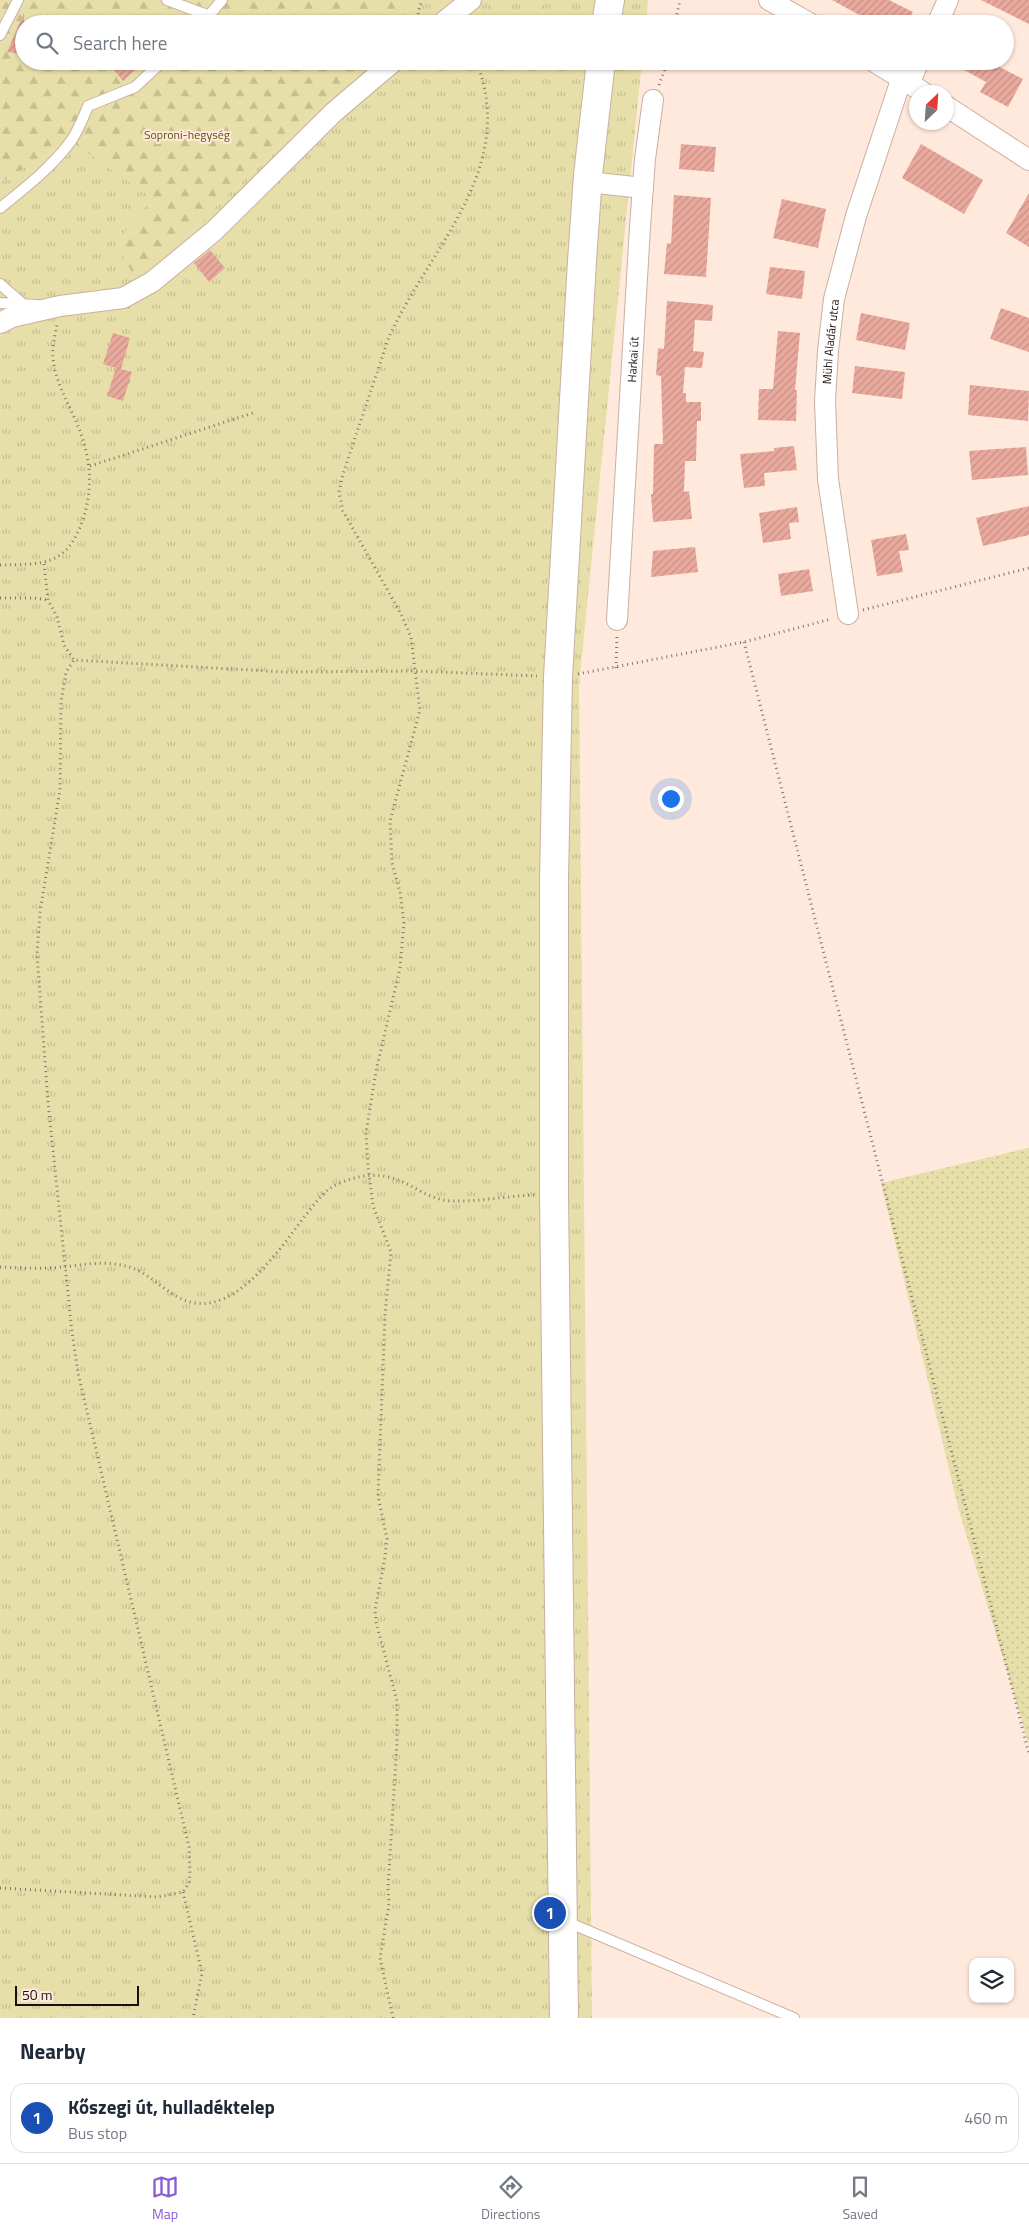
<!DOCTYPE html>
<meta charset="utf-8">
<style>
:root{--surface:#fff;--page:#f6f6f7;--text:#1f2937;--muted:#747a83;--line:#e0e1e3;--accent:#895cd6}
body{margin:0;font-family:"Titillium Web",sans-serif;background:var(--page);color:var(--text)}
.controls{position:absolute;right:15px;bottom:15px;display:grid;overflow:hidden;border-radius:10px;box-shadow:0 1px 4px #0004}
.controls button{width:45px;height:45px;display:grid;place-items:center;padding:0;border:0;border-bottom:1px solid var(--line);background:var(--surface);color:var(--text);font:25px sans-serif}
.compass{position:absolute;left:909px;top:85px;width:45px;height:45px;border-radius:50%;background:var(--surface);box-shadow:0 1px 4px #0004;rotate:25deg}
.scale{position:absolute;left:15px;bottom:12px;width:124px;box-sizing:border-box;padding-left:5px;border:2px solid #18100a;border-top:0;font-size:14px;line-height:18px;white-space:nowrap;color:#18100a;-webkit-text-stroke:4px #ffe9dc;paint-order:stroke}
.you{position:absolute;left:670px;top:798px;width:18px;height:18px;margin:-12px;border:4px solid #fff;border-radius:50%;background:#1a73e8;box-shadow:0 0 0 8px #1a73e833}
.badge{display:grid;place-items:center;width:32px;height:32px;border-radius:50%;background:var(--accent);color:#fff;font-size:16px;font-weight:700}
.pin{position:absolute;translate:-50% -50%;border:2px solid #fff;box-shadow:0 1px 5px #0006}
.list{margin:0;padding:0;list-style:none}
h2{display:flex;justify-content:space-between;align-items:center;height:65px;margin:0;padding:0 20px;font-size:21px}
h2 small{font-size:16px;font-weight:400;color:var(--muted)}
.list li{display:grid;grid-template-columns:32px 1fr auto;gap:15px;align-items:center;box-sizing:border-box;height:70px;margin:0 10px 10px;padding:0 10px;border:1px solid var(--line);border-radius:15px}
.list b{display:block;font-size:19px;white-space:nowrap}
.list p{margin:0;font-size:16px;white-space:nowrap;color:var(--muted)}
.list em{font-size:16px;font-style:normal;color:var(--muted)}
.icon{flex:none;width:28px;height:28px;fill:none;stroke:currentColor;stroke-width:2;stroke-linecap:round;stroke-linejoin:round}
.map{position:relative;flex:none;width:1029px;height:2018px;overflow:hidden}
.search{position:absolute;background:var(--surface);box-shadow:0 1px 4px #0004;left:15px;right:15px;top:15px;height:55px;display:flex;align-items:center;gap:12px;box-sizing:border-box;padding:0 18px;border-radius:28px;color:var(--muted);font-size:19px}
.sheet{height:145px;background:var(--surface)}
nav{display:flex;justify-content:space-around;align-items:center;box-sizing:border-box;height:70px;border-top:1px solid var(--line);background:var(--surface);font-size:14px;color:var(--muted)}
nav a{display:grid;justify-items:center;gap:2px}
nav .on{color:var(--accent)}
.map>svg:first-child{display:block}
</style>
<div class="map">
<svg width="1029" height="2018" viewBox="0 0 1029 2018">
<defs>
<pattern id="grass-tufts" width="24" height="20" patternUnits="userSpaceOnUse" patternTransform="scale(1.25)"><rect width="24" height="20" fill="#e6dfa9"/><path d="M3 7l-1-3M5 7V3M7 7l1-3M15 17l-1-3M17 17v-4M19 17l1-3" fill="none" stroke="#c5be90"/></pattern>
<pattern id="forest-firs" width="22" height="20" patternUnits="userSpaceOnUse" patternTransform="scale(1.25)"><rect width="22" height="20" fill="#e6dfa9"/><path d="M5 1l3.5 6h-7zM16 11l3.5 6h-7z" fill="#c5be90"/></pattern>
<pattern id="garden-dots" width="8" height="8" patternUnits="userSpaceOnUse" patternTransform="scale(1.25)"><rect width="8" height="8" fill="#e6dfa9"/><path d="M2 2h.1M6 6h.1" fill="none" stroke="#c5be90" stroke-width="1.8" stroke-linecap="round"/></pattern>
<pattern id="building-hatch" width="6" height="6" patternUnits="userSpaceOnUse" patternTransform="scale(1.25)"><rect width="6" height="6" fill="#e9a99d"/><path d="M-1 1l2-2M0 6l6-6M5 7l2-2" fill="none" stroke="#c79086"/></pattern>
</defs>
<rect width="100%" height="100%" fill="#ffe9dc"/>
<path fill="url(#grass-tufts)" d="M413 0H648L646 24H404L407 10Z
M369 61H642L579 685 592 2018H0V182L71 141 154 199 116 243 190 235 217 205Z"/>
<path fill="url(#forest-firs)" d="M0 0H413L407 10 404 24H24V61H369L217 205 190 235 136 280 116 243 153 199 71 141 0 182Z"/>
<path fill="url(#garden-dots)" d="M1029 1148V1745L958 1507 881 1183Z"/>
<path fill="url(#building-hatch)" d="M832 0H889L913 12 907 24H876Z
M981 0H1029V24Z
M24 13V54L7 52Z
M123 61H145L123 81 114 70Z
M948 61H988L1023 79 1008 107 980 92 986 82Z
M681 144 716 147 714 172 679 169Z
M921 144 983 180 964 214 902 178Z
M1029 193V247L1006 233Z
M674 195 711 198 706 277 664 274 667 243 671 244Z
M782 199 826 209 818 248 773 238Z
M210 250 225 268 209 282 194 263Z
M770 267 805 271 802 299 766 294Z
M667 301 713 305 712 321 695 320 693 351 704 352 702 368 685 367 683 393H686V402H701V421H697L696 461H685L684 492 689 491 692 519 653 522 651 494H653L654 444H663L661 376 656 375 658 348 664 349Z
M1001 308 1029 318V352L990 339Z
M861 313 910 323 905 350 856 340Z
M778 331 800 333 795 390H797L796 421 758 420 759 389H773Z
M113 333 130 338 121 369 132 372 123 401 107 396 116 368 103 364Z
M855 366 905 372 902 399 852 393Z
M970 385 1029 391 1028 421 968 415Z
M794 446 797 470 764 473 765 486 744 488 740 454 774 451V448Z
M1026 447 1028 475 972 480 969 451Z
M1029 506V535L983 546 976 518Z
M797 507 799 522 789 523 791 539 763 543 759 513Z
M906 534 909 550 899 551 903 572 877 576 871 540Z
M695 547 698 572 651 577 653 551Z
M809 569 813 591 781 596 778 574Z"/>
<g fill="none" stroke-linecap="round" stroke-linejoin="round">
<g stroke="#cab0a0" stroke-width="12">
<path id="service" d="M167 0 210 16
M202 24 222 0
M0 35 18 0
M0 208C25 188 52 167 71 141 78 131 83 118 88 106L135 87 163 61
M0 284 23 304
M0 303 37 305
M565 1921 794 2018"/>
</g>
<g stroke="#cab0a0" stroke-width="22">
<g id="minor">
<path d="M769 0 811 24"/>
<path d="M441 24 471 0"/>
<path d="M937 24 948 0"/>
<path d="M873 61 923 92"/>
<path d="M909 84 919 61"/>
<path d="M946 106 1029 160"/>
<path d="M588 182 643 188"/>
<path d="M0 323 12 317 60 306 123 298 152 282 214 231 334 112 394 61"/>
<path id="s1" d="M848 614 828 479 825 401 828 351 834 299 856 216 901 80"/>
<path id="s2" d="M617 620 640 227 645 159 653 100"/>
</g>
</g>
<g stroke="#cab0a0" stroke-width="30">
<path id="secondary" d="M606 24 610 0
M564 2018 554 1194V880L558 677 582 261 588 175 601 61"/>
</g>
<path stroke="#84766c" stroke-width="3" stroke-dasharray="1 4" stroke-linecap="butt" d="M419 24 418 12 422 0
M675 24 680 0
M659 85 668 61
M90 466 256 412
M44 564 48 600 57 617 64 645 74 660 285 672 416 671 537 676
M0 565C41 564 66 567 82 522 95 486 90 453 75 419 66 399 55 380 53 358 52 347 55 335 57 324
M0 598H35L48 600
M863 610 1029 568
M744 642 1029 1754
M616 668 617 635
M578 674 744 642 831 619
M0 1267C22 1268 43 1269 64 1267 87 1264 109 1260 132 1268 158 1277 176 1308 209 1303 248 1297 282 1246 305 1216 316 1203 324 1189 340 1183 364 1173 385 1172 409 1185 422 1192 435 1200 451 1201 478 1202 507 1196 534 1195
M0 1888 157 1897 183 1892 189 1883 190 1874 189 1847 78 1373 72 1332 48 1102 37 954 40 912 60 790 61 702 66 672 74 660
M183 1892 202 1973 193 2018
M393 2018 380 1958 389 1904 388 1888 397 1742V1701L376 1622 375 1610 385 1557 387 1539 378 1496 385 1315 391 1252 373 1206 368 1166 366 1133 376 1071 400 968 404 923 400 892 392 863 390 821 420 710 411 637 401 614 343 511 339 492 343 474C353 443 364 412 374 381 380 366 384 349 390 335 431 246 519 167 476 61"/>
<use href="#service" stroke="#fff" stroke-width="10"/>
<use href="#minor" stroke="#fff" stroke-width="20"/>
<use href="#secondary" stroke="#fff" stroke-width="28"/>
</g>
<g text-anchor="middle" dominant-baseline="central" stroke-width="4" stroke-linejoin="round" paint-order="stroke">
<g font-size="12" fill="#5e550e" stroke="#ffe9dc">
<text x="187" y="134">Soproni-hegység</text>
</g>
<g font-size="12" fill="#18100a" stroke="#ffe9dc">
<text stroke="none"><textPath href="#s1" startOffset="274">Mühl Aladár utca</textPath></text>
<text stroke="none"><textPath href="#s2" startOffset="261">Harkai út</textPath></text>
</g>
</g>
</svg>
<div class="controls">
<button><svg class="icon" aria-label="layers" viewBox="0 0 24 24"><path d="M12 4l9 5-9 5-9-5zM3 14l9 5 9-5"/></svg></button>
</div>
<svg class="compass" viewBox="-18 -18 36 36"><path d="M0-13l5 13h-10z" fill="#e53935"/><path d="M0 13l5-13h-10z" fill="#747a83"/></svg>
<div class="scale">50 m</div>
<div class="you"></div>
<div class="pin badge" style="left:550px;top:1913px;background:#1a4fb4">1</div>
<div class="search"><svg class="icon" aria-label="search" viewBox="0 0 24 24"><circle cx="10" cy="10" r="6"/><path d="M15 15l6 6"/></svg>Search here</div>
</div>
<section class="sheet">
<h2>Nearby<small></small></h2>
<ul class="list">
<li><span class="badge" style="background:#1a4fb4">1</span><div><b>Kőszegi út, hulladéktelep</b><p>Bus stop</p></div><em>460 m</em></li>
</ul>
</section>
<nav>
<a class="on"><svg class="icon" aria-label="map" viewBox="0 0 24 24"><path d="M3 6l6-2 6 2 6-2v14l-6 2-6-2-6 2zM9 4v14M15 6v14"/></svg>Map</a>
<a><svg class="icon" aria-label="directions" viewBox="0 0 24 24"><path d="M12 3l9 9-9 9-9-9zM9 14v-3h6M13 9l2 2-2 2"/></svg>Directions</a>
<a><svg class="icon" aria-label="saved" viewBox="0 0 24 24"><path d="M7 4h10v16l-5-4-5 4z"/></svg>Saved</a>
</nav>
